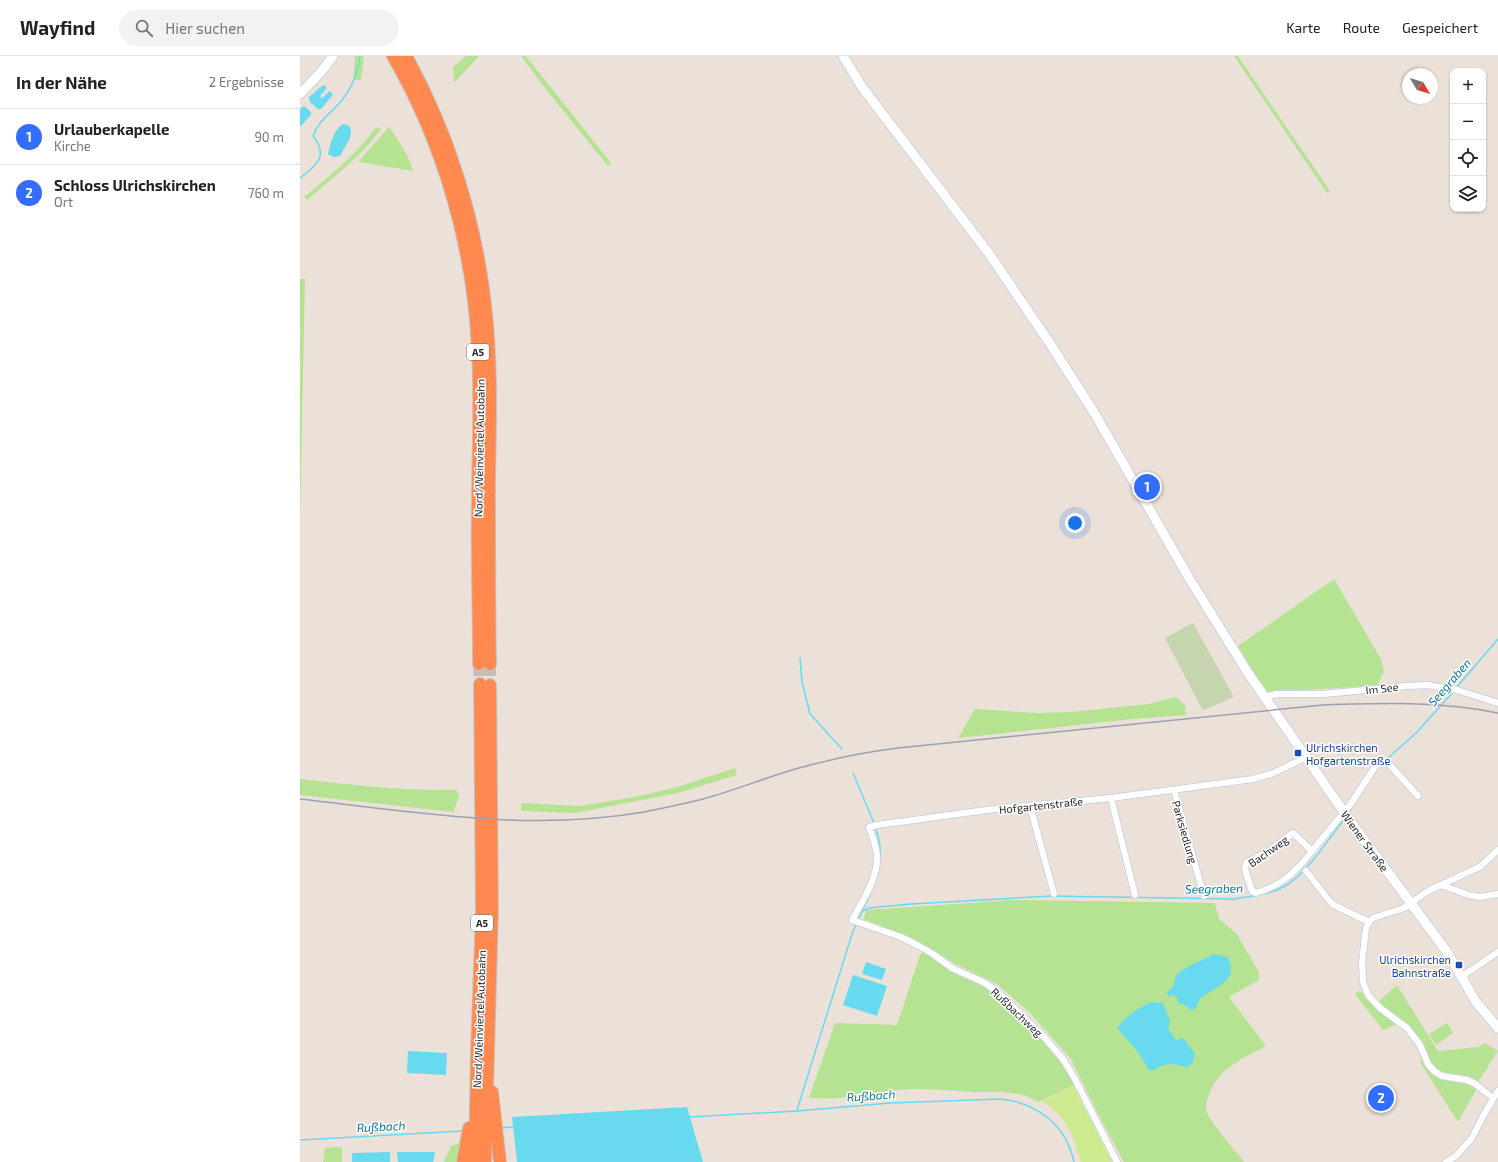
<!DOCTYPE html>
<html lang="de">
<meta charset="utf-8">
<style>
:root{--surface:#fff;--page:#f2f2f2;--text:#222;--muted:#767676;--line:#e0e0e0;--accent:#336dfd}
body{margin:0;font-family:"Exo 2",sans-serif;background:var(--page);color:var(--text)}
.controls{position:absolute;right:12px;top:12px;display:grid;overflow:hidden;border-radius:8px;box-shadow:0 1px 3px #0004}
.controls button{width:36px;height:36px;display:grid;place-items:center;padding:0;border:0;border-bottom:1px solid var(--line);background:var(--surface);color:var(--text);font:20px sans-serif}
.compass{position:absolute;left:1102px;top:12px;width:36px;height:36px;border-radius:50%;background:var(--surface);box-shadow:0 1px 3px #0004;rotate:128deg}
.you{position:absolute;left:775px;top:467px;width:14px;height:14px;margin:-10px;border:3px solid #fff;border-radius:50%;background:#1a73e8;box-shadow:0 0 0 6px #1a73e833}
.badge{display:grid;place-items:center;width:26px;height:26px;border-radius:50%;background:var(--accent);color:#fff;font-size:13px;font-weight:700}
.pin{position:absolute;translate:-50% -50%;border:2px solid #fff;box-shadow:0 1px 4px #0006}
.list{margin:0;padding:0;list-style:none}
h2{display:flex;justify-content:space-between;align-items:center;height:52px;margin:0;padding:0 16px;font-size:17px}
h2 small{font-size:13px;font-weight:400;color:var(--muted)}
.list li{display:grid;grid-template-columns:26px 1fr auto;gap:12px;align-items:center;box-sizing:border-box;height:56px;padding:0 16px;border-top:1px solid var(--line)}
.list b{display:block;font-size:15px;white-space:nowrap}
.list p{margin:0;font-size:13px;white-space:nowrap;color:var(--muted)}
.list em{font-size:13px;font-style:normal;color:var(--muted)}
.icon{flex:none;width:22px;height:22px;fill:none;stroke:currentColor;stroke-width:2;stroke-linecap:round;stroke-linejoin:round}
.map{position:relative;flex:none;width:1198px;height:1106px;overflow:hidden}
header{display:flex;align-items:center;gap:24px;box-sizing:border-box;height:56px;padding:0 20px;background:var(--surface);border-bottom:1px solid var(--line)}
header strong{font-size:19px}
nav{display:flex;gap:22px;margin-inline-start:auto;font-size:14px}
.search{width:280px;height:36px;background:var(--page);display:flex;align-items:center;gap:10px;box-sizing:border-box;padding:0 14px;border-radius:22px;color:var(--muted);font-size:15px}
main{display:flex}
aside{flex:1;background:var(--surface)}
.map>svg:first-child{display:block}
</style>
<header>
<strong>Wayfind</strong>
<div class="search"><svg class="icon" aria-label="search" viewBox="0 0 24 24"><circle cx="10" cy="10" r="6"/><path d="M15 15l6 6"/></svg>Hier suchen</div>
<nav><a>Karte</a><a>Route</a><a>Gespeichert</a></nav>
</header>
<main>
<aside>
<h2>In der Nähe<small>2 Ergebnisse</small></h2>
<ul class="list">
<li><span class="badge">1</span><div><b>Urlauberkapelle</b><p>Kirche</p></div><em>90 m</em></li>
<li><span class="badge">2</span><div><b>Schloss Ulrichskirchen</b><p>Ort</p></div><em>760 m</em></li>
</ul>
</aside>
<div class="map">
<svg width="1198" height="1106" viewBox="0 0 1198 1106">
<rect width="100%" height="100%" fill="#ebe1d8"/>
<path fill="#b6e392" d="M55 0H64L61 24 53 23Z
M166 0H179L154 27 153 11Z
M221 0H226L311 107 308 110 252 41Z
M934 0H938L1030 135 1027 137Z
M76 71 81 73C61 100 33 122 7 144L4 141C31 119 56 99 76 71Z
M89 71C98 84 109 99 113 115L58 106Z
M0 223H5L0 466Z
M1034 523 1081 603 1084 616 1077 630 965 636 938 590Z
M876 641 885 649 886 659 833 663 658 682 675 653 737 657 771 656 848 648Z
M435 712 437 719 378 737 275 757 221 755V747L280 750 340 740 377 731Z
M0 723C53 729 104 735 157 734L159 740 154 756 0 739Z
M713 844 915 847 919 863 936 877 959 916V924L929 941 966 990C942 1003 920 1011 909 1038 907 1044 905 1051 907 1056 912 1069 935 1094 944 1106H824L796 1054 771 1003 730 957 697 928 654 907 610 881 563 863 567 854Z
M623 896 630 899 658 919 683 929 702 943 748 988 762 1005 775 1028 738 1046C719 1034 698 1036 676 1036 650 1035 624 1031 597 1034 586 1035 575 1038 564 1039 546 1042 527 1043 509 1042L535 967 597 969 620 899Z
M1097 929 1138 995 1179 991 1185 987 1198 995 1178 1026 1176 1034 1158 1066 1121 1008 1120 995 1117 989 1104 972 1098 969H1094L1083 974 1055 938 1059 935 1069 939 1077 947Z
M1147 967 1153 977 1136 989 1129 978Z
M163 1086 159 1106H144L151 1090Z
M42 1091V1106H23L25 1092Z"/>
<path fill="#c5d5af" d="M893 567 934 641 904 654 902 653 865 582Z"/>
<path fill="#cdeb8e" d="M773 1029 812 1106H781C772 1078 768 1061 742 1045Z"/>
<path fill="#67daf0" d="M23 29 26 30V33L20 40 22 42 30 35 33 39 21 53H18L10 46 9 41Z
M4 50 11 56V59L0 71V53Z
M43 68 48 69 51 73 50 82 40 100 34 101 28 98C31 86 33 75 43 68Z
M914 898 928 901C929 905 931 910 931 914 930 929 909 934 900 943 896 948 899 953 891 954L885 949 878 947 877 941 873 938 869 941 867 936 873 931 876 919 889 910Z
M566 906 586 913 582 924 562 918Z
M553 919 587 930 577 960 543 949Z
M851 946 863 947 870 965 868 973 876 984 883 982 895 998 893 1006 887 1012C880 1009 872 1007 864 1009 858 1011 855 1015 849 1014L838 996 817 972C826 960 838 952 851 946Z
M108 995 147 997 146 1019 107 1017Z
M387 1051 403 1106H217L212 1061Z
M90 1096V1106H52V1097Z
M97 1096H135L133 1106H98Z"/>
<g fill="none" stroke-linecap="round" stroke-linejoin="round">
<path stroke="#67daf0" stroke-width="1.5" d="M0 122C17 109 29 100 13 80 19 63 32 57 43 43 53 30 58 17 60 0
M500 602 502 626 510 658 542 693
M1156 632 1198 583
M1085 705 1117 676 1154 635
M553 717 574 767
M1049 757 1057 743
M575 771C580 784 582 797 579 810
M563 855 569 852 611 848 751 840 934 843C951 840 970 839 985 830 1006 818 1029 783 1044 763
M558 864 568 843 577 820
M497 1054 553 875 557 867
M389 1061 497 1055 590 1047 700 1043C726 1045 752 1059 765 1082 770 1090 772 1098 774 1106
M201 1072 215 1071
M0 1084 163 1075"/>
<path stroke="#c4bcb5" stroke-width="12" stroke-dasharray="12 6" stroke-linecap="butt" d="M179 608 180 628
M190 608V629"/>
<g stroke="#cdd3e1" stroke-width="8">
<path id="street" d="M964 641 977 638H1023L1107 630 1128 629 1157 634 1198 647
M874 734 904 840
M811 742 835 839
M730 750 754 838
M1012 795C995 817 982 829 956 837L952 835 945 813 946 807 969 795 993 777 1012 795 1050 749 1077 708 1086 707 1089 708 1118 740
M1006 815 1032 848 1069 866
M1141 829 1169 839 1179 841 1198 838
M1161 921 1198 896
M1193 1042 1174 1027 1167 1024 1142 1020 1134 1015 1128 1008 1120 989 1107 972 1080 952 1068 939 1063 926 1062 907 1066 872 1069 866 1073 862 1104 852 1128 835 1173 814 1181 810 1198 794
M817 1106 775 1023 763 1003 745 982 699 937 685 927 652 912 633 898 619 890 601 881 552 864C562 846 576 825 577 804 578 793 572 781 569 771L577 769 694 753 811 742 953 723 971 718 1007 701
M1146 1106 1156 1100 1172 1082 1183 1060 1198 1035"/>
</g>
<g stroke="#cdd3e1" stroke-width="11">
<path id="secondary" d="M543 0 562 31 690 199 751 289 795 358 889 522 948 617 1048 762 1147 896 1176 946 1198 972
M0 38 21 16 33 0"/>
</g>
<g stroke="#c3c3c3" stroke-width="14">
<path id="highway" d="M93 0C144 88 174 193 178 295 181 346 178 397 178 448 177 501 179 554 179 608
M106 0C148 76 175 162 185 248 192 308 190 367 189 426 189 487 189 547 190 608
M192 1036 200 1106
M163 1106 169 1072
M175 1106 177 996 182 855 180 628
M185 1106 192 853 190 629"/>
</g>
<use href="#street" stroke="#fff" stroke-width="6"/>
<use href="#secondary" stroke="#fff" stroke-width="9"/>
<use href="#highway" stroke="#ff894f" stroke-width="12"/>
<path stroke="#9ba1b2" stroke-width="1.5" d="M0 743C114 756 229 776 344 756 363 752 384 748 403 743 436 734 467 721 499 712 532 703 564 696 598 692L1023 649C1081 647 1141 645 1198 657"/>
</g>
<g fill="#1a4fb4" stroke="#fff" stroke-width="1.5">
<rect x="994" y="693" width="8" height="8" rx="2"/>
<rect x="1155" y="905" width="8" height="8" rx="2"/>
</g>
<g text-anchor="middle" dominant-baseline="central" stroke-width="3" stroke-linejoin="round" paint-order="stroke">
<g fill="#fff" stroke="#686868" stroke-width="1">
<rect x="167" y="288" width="22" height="16" rx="3"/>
<rect x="171" y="859" width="22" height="16" rx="3"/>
</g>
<g font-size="10" font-weight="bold" fill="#272727">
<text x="178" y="296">A5</text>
<text x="182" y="867">A5</text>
</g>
<g font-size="11" fill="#272727" stroke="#fff">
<text transform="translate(179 392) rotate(-89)">Nord/Weinviertel Autobahn</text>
<text transform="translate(1082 632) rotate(-6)">Im See</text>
<text transform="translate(741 749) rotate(-6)">Hofgartenstraße</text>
<text transform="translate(885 776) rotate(74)">Parksiedlung</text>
<text transform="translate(1065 785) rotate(54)">Wiener Straße</text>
<text transform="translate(968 795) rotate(-35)">Bachweg</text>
<text transform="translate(717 956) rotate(43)">Rußbachweg</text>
<text transform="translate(179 963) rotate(-88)">Nord/Weinviertel Autobahn</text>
</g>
<g font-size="11" fill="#164399" stroke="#fff" text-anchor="start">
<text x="1006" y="691">Ulrichskirchen<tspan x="1006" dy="13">Hofgartenstraße</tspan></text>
<text x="1151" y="903" text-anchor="end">Ulrichskirchen<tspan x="1151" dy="13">Bahnstraße</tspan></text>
</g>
<g font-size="12" font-style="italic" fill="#0a7698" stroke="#fff">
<text transform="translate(1149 626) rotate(-49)">Seegraben</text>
<text transform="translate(914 832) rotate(-1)">Seegraben</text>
<text transform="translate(571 1039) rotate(-4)">Rußbach</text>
<text transform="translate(81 1070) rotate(-3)">Rußbach</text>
</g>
</g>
</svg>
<div class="controls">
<button>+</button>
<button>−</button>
<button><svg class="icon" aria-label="locate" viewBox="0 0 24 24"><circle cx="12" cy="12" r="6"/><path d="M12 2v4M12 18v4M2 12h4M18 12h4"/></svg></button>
<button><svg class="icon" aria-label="layers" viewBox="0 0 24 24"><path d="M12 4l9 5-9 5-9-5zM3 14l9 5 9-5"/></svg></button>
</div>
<svg class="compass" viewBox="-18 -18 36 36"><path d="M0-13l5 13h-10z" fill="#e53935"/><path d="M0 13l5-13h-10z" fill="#767676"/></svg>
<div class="you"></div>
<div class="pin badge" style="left:847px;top:431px">1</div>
<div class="pin badge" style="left:1081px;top:1042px">2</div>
</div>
</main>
